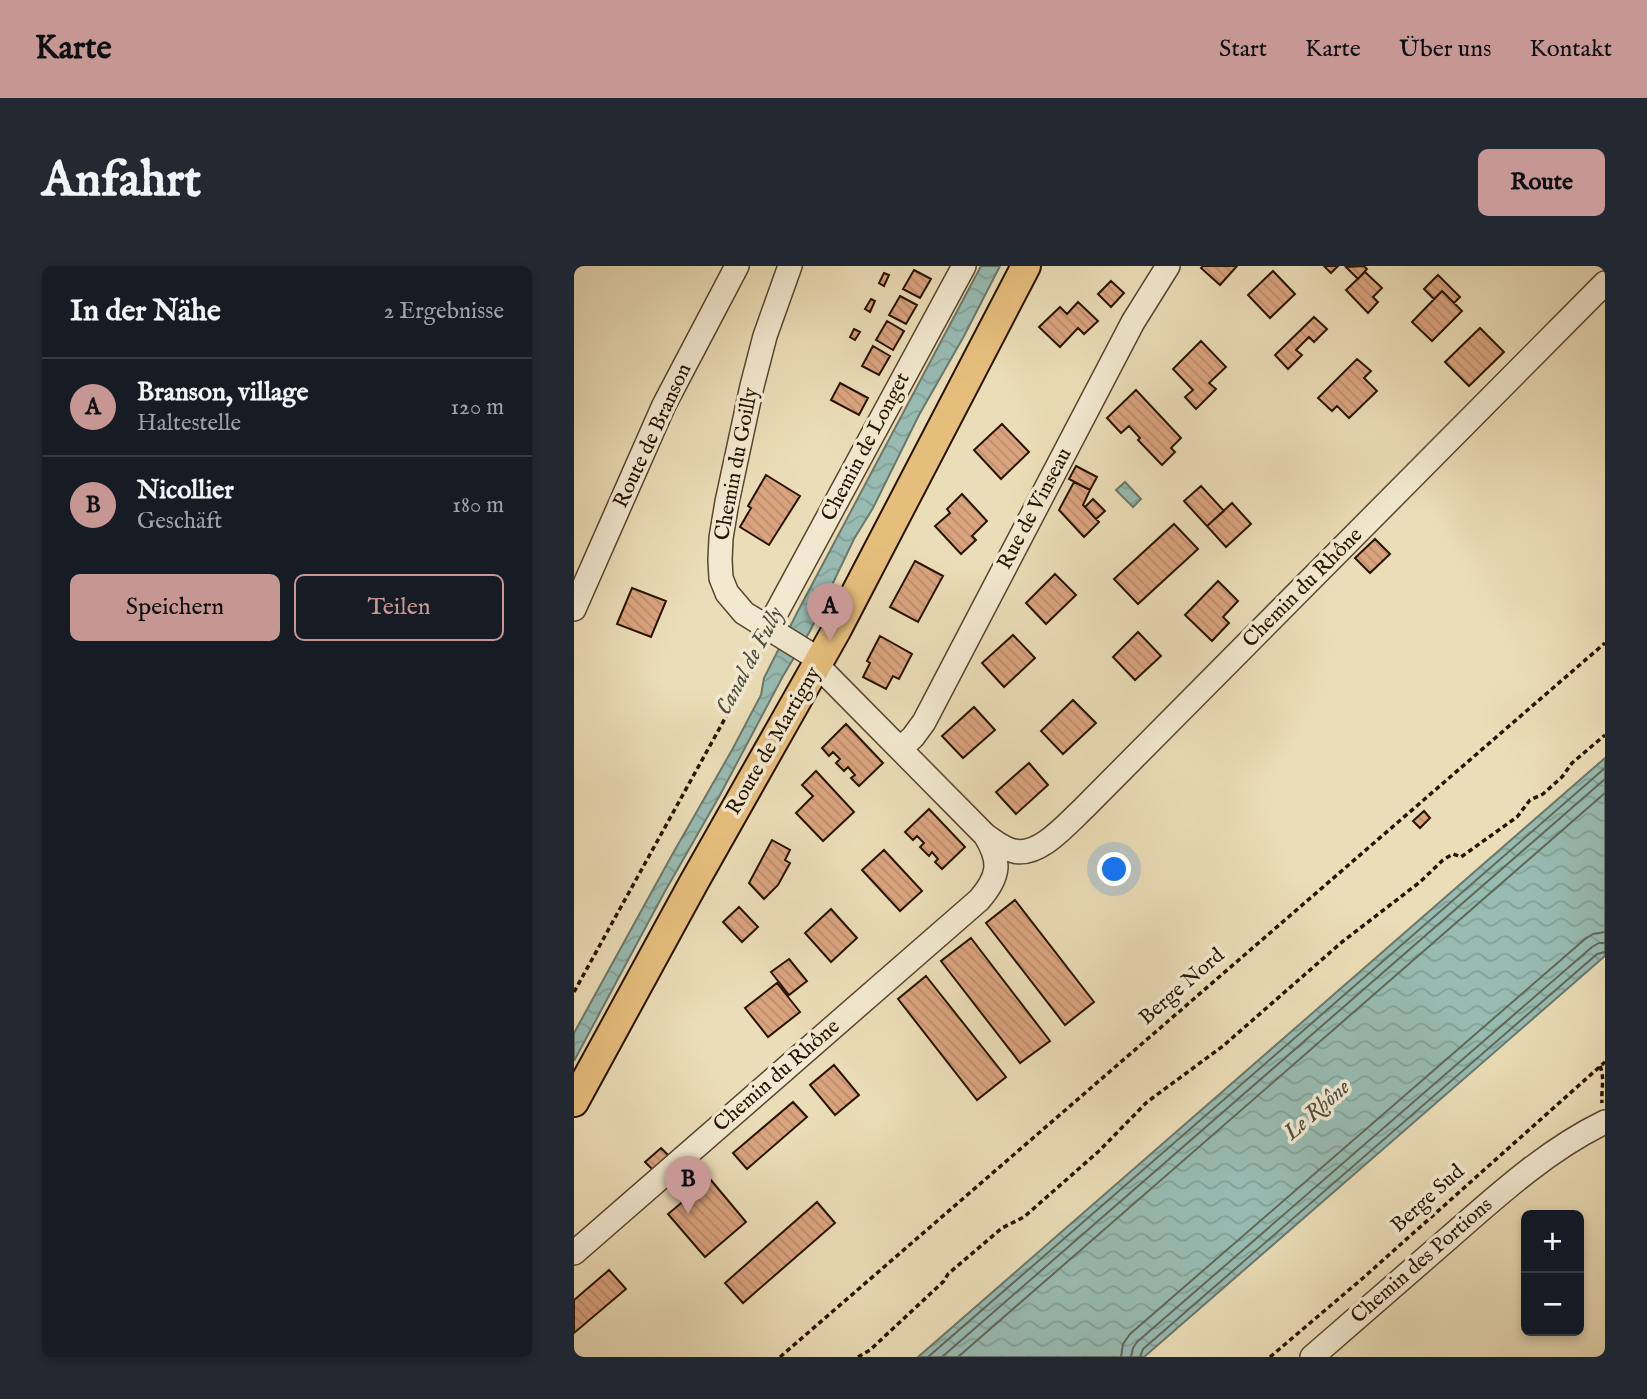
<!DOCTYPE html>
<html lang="de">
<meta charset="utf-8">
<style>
:root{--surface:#171b24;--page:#242831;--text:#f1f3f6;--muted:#9ea1a6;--line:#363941;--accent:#c59692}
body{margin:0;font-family:"IM FELL English",serif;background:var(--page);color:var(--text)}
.controls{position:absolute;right:21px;bottom:21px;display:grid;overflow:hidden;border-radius:10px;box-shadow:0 4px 10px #0003}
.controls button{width:63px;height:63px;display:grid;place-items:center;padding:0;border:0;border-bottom:2px solid var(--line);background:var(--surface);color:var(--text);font:35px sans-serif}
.you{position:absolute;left:541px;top:604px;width:24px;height:24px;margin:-18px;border:5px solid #fff;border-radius:50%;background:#1a73e8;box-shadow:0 0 0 10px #1a73e833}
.badge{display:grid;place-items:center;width:46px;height:46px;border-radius:50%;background:var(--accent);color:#111;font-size:23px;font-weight:700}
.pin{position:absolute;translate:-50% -58px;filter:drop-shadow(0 2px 4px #0008)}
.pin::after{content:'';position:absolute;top:37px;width:24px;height:21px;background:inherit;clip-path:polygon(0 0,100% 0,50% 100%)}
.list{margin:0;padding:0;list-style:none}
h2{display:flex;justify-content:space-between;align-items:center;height:91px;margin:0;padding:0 28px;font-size:30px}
h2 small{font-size:23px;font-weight:400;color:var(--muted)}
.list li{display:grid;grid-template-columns:46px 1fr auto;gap:21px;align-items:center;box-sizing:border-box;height:98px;padding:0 28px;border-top:2px solid var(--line)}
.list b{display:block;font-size:26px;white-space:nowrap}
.list p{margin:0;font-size:23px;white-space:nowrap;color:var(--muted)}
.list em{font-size:23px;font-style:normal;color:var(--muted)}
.actions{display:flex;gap:14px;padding:21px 28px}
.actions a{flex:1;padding:16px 0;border:2px solid var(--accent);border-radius:10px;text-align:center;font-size:24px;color:var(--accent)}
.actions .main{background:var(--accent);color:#111}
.map{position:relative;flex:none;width:1031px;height:1091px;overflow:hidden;border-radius:10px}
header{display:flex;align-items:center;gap:42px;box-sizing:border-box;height:98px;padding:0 35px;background:var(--accent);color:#111}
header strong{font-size:33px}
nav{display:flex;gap:38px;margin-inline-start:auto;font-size:24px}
.intro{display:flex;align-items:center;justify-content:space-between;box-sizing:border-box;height:168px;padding:0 42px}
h1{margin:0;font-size:49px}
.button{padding:18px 32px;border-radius:10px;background:var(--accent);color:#111;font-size:24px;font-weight:700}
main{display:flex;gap:42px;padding:0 42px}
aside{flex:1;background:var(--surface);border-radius:10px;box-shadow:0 4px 10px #0003}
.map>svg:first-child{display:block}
</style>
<header>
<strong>Karte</strong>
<nav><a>Start</a><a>Karte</a><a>Über uns</a><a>Kontakt</a></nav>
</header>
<div class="intro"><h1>Anfahrt</h1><a class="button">Route</a></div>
<main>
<aside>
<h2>In der Nähe<small>2 Ergebnisse</small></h2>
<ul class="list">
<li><span class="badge">A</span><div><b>Branson, village</b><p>Haltestelle</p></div><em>120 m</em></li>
<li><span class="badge">B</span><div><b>Nicollier</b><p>Geschäft</p></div><em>180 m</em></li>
</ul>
<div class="actions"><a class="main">Speichern</a><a>Teilen</a></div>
</aside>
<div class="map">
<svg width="1031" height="1091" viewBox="0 0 1031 1091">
<defs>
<pattern id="water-waves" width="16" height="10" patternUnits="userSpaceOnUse" patternTransform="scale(1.75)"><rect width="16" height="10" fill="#98bbb2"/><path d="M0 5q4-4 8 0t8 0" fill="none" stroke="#83a097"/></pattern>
<pattern id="building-back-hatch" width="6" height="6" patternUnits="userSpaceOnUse" patternTransform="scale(1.75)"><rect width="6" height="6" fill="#daa47f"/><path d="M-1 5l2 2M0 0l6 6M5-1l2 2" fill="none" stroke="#bb8c6c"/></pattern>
</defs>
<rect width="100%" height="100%" fill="#ebddb7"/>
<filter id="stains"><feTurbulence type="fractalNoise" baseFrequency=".00286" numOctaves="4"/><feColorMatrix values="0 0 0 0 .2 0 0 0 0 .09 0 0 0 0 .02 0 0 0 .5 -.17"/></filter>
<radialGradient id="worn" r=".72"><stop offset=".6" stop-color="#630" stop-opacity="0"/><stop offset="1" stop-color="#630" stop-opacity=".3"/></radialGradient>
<path fill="url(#water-waves)" stroke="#6b786b" stroke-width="2" d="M407 0H426L390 70 345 149 299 242 280 273 236 365 209 410 146 529 90 627 0 795V767L98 589 158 484 187 429 190 412 224 345Z
M551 216 567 233 559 241 542 224Z
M1031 492V690L570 1091H344Z"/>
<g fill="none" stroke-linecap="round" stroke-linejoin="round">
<path stroke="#606859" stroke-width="2" d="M354 1091 1031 502
M368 1091 1031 513
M384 1091 1031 527
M547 1091 549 1078 556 1068 1011 673 1019 668 1031 666
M557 1091 559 1082 563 1076 1018 681 1025 677H1031
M566 1091 569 1083 1023 688 1031 686"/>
</g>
<path fill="url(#building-back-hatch)" stroke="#281400" stroke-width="2" d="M629 0H663L646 19 627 2Z
M750 0H764L757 7Z
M790 0 793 3 784 13 772 1Z
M340 4 357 13 346 32 329 23Z
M699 5 721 28 696 52 674 29Z
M791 6 808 22 799 31 804 36 794 47 772 24Z
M310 7 315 9 310 20 305 17Z
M864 9 886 31 880 37 868 25 860 33 850 23Z
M537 15 550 27 537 41 524 28Z
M868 25 888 45 858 75 838 56Z
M326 30 343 39 332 58 315 49Z
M297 33 301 35 296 46 291 43Z
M504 36 524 55 510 68 504 62 486 81 465 61 486 41 493 48Z
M740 51 753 63 740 76 735 71 722 84 728 89 714 103 701 89Z
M313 55 330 65 319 84 302 74Z
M906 62 930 86 895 120 871 96Z
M280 63 286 66 281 74 276 71Z
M627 75 652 101 635 117 642 123 622 143 611 131 619 124 599 103Z
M299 80 316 90 305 109 288 100Z
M783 93 797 105 790 112 803 125 775 152 763 140 758 145 744 132Z
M266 117 294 132 285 149 257 134Z
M562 124 607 172 597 182 601 186 588 199 564 174 566 172 555 160 547 167 533 152Z
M428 158 455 186 427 213 400 184Z
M502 200 523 211 516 224 495 213Z
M192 209 226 230 195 279 166 261 177 242 174 240Z
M500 216 516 224 509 239 525 256 510 271 485 244Z
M627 220 650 245 633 260 610 235Z
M388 228 413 255 398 270 402 274 387 288 361 260 376 247 373 243Z
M519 233 531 245 522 253 511 241Z
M658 237 677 258 652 281 633 260Z
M600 258 624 283 564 338 540 313Z
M801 273 816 288 796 307 781 292Z
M341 295 369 310 344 356 316 341Z
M481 308 502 329 472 358 452 337Z
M644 315 664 335 649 351 655 357 638 375 611 349Z
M58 322 92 335 77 371 43 358Z
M564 366 587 390 561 414 539 391Z
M439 369 461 392 430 421 408 397Z
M306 370 338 388 325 413 319 410 312 423 289 411 296 397 293 395Z
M499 434 522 457 489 488 467 465Z
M400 441 421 464 389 492 368 470Z
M272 458 309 497 285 520 277 512 281 509 274 501 270 505 262 497 266 493 259 486 255 490 248 482Z
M455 497 474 519 442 548 422 526Z
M242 505 280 546 249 575 222 547 239 530 228 519Z
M355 543 391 581 368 603 361 596 364 593 358 586 355 590 346 581 350 577 343 570 339 574 331 566Z
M850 545 856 552 846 562 839 555Z
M198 574 216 584 211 594 216 597 204 619 190 633 175 617Z
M310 584 348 625 326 645 288 604Z
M441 634 520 736 491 759 412 657Z
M165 641 184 661 168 676 149 656Z
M257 643 283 672 257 696 231 667Z
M397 672 476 775 446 797 367 695Z
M215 693 233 715 215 729 197 706Z
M352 710 432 811 403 834 324 733Z
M203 717 226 746 194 771 171 742Z
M260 799 285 829 261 849 236 819Z
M219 836 233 851 173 903 159 887Z
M87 882 97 892 81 906 71 896Z
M136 913 172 956 131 991 94 948Z
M243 936 261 957 169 1037 151 1017Z
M35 1004 52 1023 0 1067V1034Z"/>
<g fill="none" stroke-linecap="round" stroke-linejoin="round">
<g stroke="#59462e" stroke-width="26">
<path id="minor" d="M216 0 191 70 178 120 153 236 147 272 146 294 147 312 153 327 170 347 246 394
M0 343 90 139 163 0
M194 362 390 0
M326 483 339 471 350 456 559 56 594 0
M411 569C420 575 429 583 440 585 465 591 493 558 510 542L1031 17
M0 987 405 634C426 610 427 595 411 569L243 399
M738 1091C784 1051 830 1011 876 971 924 929 973 884 1031 856"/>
</g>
<g stroke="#281400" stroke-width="32">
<path id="major" d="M0 836 119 618 262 365 452 0"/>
</g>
<path stroke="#281400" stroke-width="3.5" stroke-dasharray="5 3.5" stroke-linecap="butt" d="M0 726 186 389 189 381
M1026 800C1031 811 1027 825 1028 837
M206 1091 1031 377
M284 1091 296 1084 370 1015 374 1008 428 962 450 951 525 885 573 836 649 780 768 676 846 616 869 594 879 588 887 591 943 551 956 534 969 528 988 511 998 497 1031 469
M696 1091 789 1012 1031 796"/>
<use href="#minor" stroke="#f2e9d0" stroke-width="23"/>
<use href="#major" stroke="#e6be7c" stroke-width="28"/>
</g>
<g text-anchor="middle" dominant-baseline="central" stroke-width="7" stroke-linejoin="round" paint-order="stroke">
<g font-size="21" fill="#281400" stroke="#f2e9d0">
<text transform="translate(79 170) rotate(-65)">Route de Branson</text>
<text transform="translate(292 181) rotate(-62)">Chemin de Longet</text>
<text transform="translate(163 198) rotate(-79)">Chemin du Goilly</text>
<text transform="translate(461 243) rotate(-62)">Rue de Vinseau</text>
<text transform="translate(729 322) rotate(-45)">Chemin du Rhône</text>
<text transform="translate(200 475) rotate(-60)">Route de Martigny</text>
<text transform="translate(608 721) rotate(-41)">Berge Nord</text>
<text transform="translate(203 810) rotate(-41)">Chemin du Rhône</text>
<text transform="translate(854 933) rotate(-42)">Berge Sud</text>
<text transform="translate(848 995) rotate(-41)">Chemin des Portions</text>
</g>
<g font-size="23" font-style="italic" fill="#4f4e3e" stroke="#f2e9d0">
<text transform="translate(176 395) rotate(-62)">Canal de Fully</text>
<text transform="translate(743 844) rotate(-41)">Le Rhône</text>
</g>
</g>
<rect width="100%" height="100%" filter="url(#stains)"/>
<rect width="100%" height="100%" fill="url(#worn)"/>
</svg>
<div class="controls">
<button>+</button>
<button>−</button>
</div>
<div class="you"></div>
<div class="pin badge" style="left:256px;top:375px">A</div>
<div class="pin badge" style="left:114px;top:948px">B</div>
</div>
</main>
